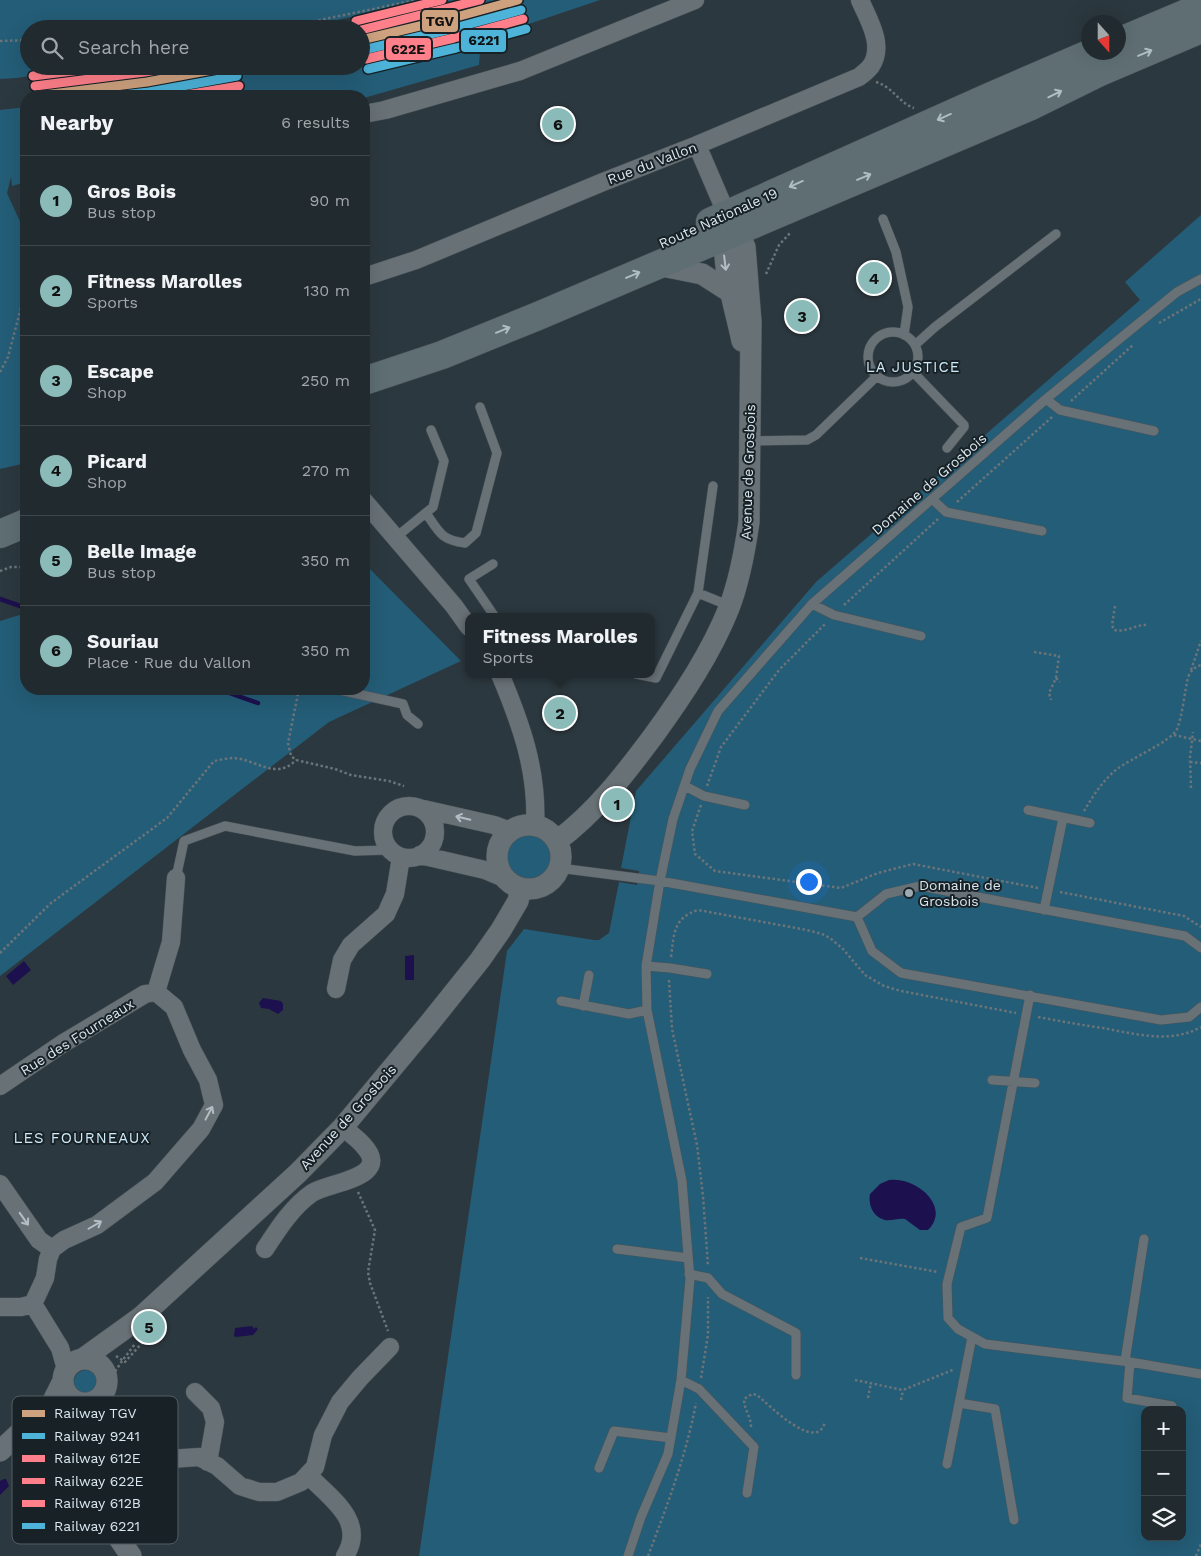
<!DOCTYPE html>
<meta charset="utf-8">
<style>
:root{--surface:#212a2f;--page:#293237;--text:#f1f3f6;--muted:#a2a7aa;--line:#3e464b;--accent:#8bbbb9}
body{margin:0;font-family:"Work Sans",sans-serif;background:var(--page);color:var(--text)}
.controls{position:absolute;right:15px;bottom:15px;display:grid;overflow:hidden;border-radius:10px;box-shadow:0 5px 20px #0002}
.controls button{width:45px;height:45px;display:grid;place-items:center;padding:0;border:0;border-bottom:1px solid var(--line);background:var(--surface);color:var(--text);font:25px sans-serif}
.compass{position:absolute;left:1081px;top:15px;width:45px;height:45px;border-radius:50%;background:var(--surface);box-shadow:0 5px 20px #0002;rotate:159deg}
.you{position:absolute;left:808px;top:881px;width:18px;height:18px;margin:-12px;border:4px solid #fff;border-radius:50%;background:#1a73e8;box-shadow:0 0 0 8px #1a73e833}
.badge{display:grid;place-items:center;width:32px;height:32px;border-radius:50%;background:var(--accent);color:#111;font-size:16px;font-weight:700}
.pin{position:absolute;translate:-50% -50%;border:2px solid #fff;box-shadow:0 1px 5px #0006}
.popup{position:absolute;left:465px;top:613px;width:190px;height:65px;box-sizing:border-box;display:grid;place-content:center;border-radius:10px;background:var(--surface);filter:drop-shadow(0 1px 4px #0005);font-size:16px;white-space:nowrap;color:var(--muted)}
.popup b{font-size:19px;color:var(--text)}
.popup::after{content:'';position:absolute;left:50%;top:100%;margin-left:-10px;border:10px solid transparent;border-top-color:var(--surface)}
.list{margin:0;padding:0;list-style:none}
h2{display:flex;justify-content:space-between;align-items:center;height:65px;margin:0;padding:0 20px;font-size:21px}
h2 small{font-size:16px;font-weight:400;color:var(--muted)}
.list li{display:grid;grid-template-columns:32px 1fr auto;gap:15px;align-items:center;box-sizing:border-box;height:90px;padding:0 20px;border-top:1px solid var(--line)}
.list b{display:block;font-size:19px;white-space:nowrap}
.list p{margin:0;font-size:16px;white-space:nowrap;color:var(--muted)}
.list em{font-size:16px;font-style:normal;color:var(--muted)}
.icon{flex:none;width:28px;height:28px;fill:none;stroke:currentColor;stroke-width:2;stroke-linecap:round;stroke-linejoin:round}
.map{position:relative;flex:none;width:1201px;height:1556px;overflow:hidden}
.search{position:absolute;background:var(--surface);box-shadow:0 5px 20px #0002;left:20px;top:20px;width:350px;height:55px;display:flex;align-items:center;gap:12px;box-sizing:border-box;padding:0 18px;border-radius:28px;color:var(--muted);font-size:19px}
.panel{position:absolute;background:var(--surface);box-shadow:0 5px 20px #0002;left:20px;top:90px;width:350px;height:605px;border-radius:20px}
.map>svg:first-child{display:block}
</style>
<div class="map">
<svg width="1201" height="1556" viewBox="0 0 1201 1556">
<rect width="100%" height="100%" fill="#2c383f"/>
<path fill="#245d77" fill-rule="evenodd" d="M0 0H430L295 29H29V66H92L17 78 0 79Z
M446 0H600L481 40 479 65 364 98V96H97L274 66H361V48L445 25Z
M26 107V182L12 186 11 177 7 193 26 235V463L0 469V110Z
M1201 215V1556H419L507 951 524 929 594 940H599L609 933 619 882 637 885 639 871 621 868 636 791 816 582 1140 300 1125 282ZM1145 1410H1182V1537H1145Z
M364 563 461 661 329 722 0 976V621L26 613V689H364Z
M507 857a22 22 0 1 1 44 0a22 22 0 1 1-44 0Z
M74 1382a12 12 0 1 1 24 0a12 12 0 1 1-24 0Z"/>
<path fill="#1c104e" d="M414 955V980H405V956Z
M24 961 31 970 13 985 6 976Z
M263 998 281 1001 283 1004V1010L278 1014 269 1009 261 1008 259 1003Z
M889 1180C915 1176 952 1206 928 1230H920L905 1219C898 1218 892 1221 885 1220 873 1217 868 1205 870 1194L880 1184Z
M252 1326 254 1329 256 1327 258 1329 253 1335 236 1337 234 1336 235 1328Z
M4 1479H6L9 1486 0 1495V1481Z"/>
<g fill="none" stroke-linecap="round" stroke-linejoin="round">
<path stroke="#1c104e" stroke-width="4.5" d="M0 599 26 608
M218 689 258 703"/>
<g stroke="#495459" stroke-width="10">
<path id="service" d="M883 219 896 252 908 307 904 335
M868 357a25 25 0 1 1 50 0a25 25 0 1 1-50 0Z
M915 345 935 327 1056 234
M913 372 964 425V427L947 448
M1046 399 1060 410 1154 431
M750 441 807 440 816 435 877 376
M932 499 946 512 1042 531
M426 513C439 532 441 540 465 543L476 533 497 453 480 407
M395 538 433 507 444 461 431 430
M493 564 469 579 495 617
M698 593 730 606
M812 604 834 615 921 636
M636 674 656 678 698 593 713 486
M335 689 403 704 407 715 418 724
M685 786 704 796 745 805
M1028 810 1090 823
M559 868 660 881 857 917
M176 878 184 841 225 826 355 851 390 850
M1044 910 1063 818
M1201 948 1185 936 920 886 886 894 857 917 872 951 901 973 1161 1020 1189 1017 1201 1007
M646 966 670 968 707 974
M1030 995 987 1218 961 1227 947 1284 948 1318 958 1329 985 1344 1130 1362
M561 1001 629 1014 647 1010
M583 1006 589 975
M992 1080 1035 1083
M617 1249 688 1258
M689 1274 708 1278 722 1294 796 1333V1375
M1125 1361 1144 1239
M681 1380 699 1389 754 1447 747 1493
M959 1403 995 1409 1014 1520
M1172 1406 1127 1398 1130 1362 1201 1374
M947 1464 972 1337
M599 1468 614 1431 671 1438
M628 1556 641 1517 668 1454 681 1380 690 1279 682 1181 647 1010 646 966 660 881 673 819 690 769 718 711 812 604 1046 399 1177 292 1201 279"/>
</g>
<g stroke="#495459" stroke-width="19">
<path id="minor" d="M364 114 385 110 520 71 695 0
M697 145 727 215
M364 277 416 260 603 182 697 145 859 77C863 74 868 70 871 66 885 45 868 19 860 0
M364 501 454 606 469 627
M500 674C521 724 538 771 535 826
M383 832a26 26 0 1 1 52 0a26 26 0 1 1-52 0Z
M419 808 494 825 510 831
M420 855 485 870 504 878
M336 989 342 960 351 945 386 914 395 894 401 857
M156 992 171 942 176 878
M0 1086 62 1044 145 994 156 992 174 1007 192 1050 208 1080 214 1105 201 1129 155 1182 97 1225 64 1240 52 1249 48 1259 45 1278 33 1304 60 1348 66 1369
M0 1184 39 1240 52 1249
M265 1249C278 1229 292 1207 312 1193 329 1182 394 1178 363 1145 357 1138 349 1133 343 1127
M0 1307H21L33 1304
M195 1392 211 1408 215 1422 208 1462
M83 1465 199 1457 217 1466 240 1486 259 1492H277L301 1482 315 1467 323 1435 340 1402 360 1378 390 1347
M308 1475C330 1498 367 1521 345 1556"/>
</g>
<g stroke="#495459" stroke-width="22">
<path id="tertiary" d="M726 224C720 265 734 302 742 341
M657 265 702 274 730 292
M497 857a32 32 0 1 1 64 0a32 32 0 1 1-64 0Z
M557 841C596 812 625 774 654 735 683 695 711 653 729 608 739 582 745 550 749 522L751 322 745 247 730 219
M84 1358 141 1317 298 1173 343 1127 428 1025 480 960 501 930 518 901 521 888
M63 1381a22 22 0 1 1 44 0a22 22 0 1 1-44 0Z
M83 1403 87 1417 83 1465 87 1483 106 1519 131 1556
M0 1451 52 1403 63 1381"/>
</g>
<g stroke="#495459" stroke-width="29">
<path id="primary" d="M1118 42 1201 7
M710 222 989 97 1093 52
M364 381 442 355 538 316 1031 106 1100 72 1201 29
M0 534 26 523"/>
</g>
<path stroke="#6b7479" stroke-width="2.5" stroke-dasharray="2.5 2.5" stroke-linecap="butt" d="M264 29 296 25 416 0
M0 41 29 40
M876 82C893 87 899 103 914 108
M766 274 779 245 791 232
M1159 323 1201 299
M0 372 8 357 22 304 26 301
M1071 401 1134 344
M957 502 1052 417
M0 571 11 567H26
M844 605 938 519
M1115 606 1112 625 1114 630C1126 633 1136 624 1148 625
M1034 652 1059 656 1056 678 1049 693 1051 700
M1191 670 1201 641
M1056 678 1060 682
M299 689 288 743 291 756 296 760 335 769 351 775 389 781 404 786
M1174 735 1201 741
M1190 762 1201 763
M707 786 721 747 779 670 826 623
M1191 788 1190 757 1193 732
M701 805 692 831 695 854 715 871 841 888 878 873 913 864 1038 888
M1084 811C1093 796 1103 780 1117 769 1130 759 1172 741 1177 729 1182 718 1185 690 1188 677 1191 671 1194 667 1201 665
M539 892 544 885
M1060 892 1184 916 1201 927
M0 953 51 903 167 818 214 761C220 760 227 758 233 758 256 759 276 781 296 760
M671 957C674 934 673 918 698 910L807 930 822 934 830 938 843 949 865 975 884 986 901 991 1016 1013
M669 980 672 1029 697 1145 703 1196 708 1266
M1038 1017C1060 1021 1081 1025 1103 1028 1135 1034 1171 1044 1201 1027
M358 1192 375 1230 368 1272 370 1283 388 1331
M860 1258 938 1272
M116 1356 125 1362 150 1334
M701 1378 708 1335V1297
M855 1380 903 1390 955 1369
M107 1384 122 1361 135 1344
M868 1398 871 1383
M901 1400 903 1390
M751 1427C751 1416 744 1410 744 1399L752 1394 757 1395C768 1404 817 1454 825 1422
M648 1556C667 1506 686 1456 696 1403
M1196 1556 1201 1544"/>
<use href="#service" stroke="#687176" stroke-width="9"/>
<use href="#minor" stroke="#687176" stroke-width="18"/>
<use href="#tertiary" stroke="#687176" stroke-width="21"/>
<use href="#primary" stroke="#5e6e73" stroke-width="28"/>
<g stroke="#172126" stroke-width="12">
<path id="rail-1" d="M361 40 449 19 518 0
M36 96 147 82 234 66"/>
</g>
<g stroke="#172126" stroke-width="12">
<path id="rail-2" d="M363 50 451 29 521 10
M114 96 149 92 237 76"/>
</g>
<g stroke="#172126" stroke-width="12">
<path id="rail-3" d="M361 30 480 0
M35 86 145 72 178 66"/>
</g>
<g stroke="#172126" stroke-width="12">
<path id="rail-4" d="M366 59 454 38 523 19
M180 96 239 86"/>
</g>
<g stroke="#172126" stroke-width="12">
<path id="rail-5" d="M356 21 442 0
M33 76 112 66"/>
</g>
<g stroke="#172126" stroke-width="12">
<path id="rail-6" d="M368 69 456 48 526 29"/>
</g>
<use href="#rail-1" stroke="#cea27f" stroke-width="9"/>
<use href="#rail-2" stroke="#4db3d9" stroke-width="9"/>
<use href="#rail-3" stroke="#ff808b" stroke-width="9"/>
<use href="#rail-4" stroke="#ff808b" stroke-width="9"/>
<use href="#rail-5" stroke="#ff808b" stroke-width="9"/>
<use href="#rail-6" stroke="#4db3d9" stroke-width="9"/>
</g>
<defs><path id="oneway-shaft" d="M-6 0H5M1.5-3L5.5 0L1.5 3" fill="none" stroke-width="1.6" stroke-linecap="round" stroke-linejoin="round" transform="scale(1.25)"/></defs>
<g stroke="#afbdc4">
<use href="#oneway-shaft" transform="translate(1145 53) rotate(-23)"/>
<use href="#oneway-shaft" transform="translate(1055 94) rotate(-26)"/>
<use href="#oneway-shaft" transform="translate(944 117) rotate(156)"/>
<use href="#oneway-shaft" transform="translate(864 177) rotate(-23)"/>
<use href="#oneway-shaft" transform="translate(796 184) rotate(156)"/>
<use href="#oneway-shaft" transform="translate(633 275) rotate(-23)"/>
<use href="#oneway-shaft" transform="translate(503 330) rotate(-22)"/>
</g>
<g stroke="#b2bec5">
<use href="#oneway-shaft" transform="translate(725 263) rotate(83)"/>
<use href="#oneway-shaft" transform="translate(463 818) rotate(-167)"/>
<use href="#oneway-shaft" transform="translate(209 1113) rotate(-62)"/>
<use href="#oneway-shaft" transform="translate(24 1219) rotate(55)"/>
<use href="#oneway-shaft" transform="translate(95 1225) rotate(-30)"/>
</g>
<circle fill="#9daab1" stroke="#172126" stroke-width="2" cx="909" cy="893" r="5"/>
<g text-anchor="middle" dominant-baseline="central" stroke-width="4" stroke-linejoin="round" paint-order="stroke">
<g font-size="14" fill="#dae7ef" stroke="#172126">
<text transform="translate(652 163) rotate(-21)">Rue du Vallon</text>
<text transform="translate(718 218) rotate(-24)">Route Nationale 19</text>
<text transform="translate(748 472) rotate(-88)">Avenue de Grosbois</text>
<text transform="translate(929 484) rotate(-41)">Domaine de Grosbois</text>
<text transform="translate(77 1037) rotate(-32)">Rue des Fourneaux</text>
<text transform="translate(348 1117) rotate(-48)">Avenue de Grosbois</text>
</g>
<g font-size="14" fill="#dae7ef" stroke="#172126" text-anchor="start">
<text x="919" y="885">Domaine de<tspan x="919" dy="16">Grosbois</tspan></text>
</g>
<g font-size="15" letter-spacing="1" fill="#cee9f8" stroke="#172126">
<text x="913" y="367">LA JUSTICE</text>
<text x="82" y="1138">LES FOURNEAUX</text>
</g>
</g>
<rect x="12" y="1396" width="166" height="148" rx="8" fill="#172126" stroke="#525c62" stroke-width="1"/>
<rect x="22" y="1410" width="23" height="7" fill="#cea27f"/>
<rect x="22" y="1433" width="23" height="6" fill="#4db3d9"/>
<rect x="22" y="1455" width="23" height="7" fill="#ff808b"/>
<rect x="22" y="1478" width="23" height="6" fill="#ff808b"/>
<rect x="22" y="1500" width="23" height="7" fill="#ff808b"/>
<rect x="22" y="1523" width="23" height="6" fill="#4db3d9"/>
<g font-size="14" fill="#dae7ef">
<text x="54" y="1418">Railway TGV</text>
<text x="54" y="1441">Railway 9241</text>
<text x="54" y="1463">Railway 612E</text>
<text x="54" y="1486">Railway 622E</text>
<text x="54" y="1508">Railway 612B</text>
<text x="54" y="1531">Railway 6221</text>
</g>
<g stroke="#172126" stroke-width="2">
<rect x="421" y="9" width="38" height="24" rx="5" fill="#cea27f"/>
<rect x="460" y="29" width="47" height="24" rx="5" fill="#4db3d9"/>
<rect x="385" y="37" width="47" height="24" rx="5" fill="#ff808b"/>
</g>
<g font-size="14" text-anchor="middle" font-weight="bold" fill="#111">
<text x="440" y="26">TGV</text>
<text x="484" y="45">6221</text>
<text x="408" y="54">622E</text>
</g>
</svg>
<div class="controls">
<button>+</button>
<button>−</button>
<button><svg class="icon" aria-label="layers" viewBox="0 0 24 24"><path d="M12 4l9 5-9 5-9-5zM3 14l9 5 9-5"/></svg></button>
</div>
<svg class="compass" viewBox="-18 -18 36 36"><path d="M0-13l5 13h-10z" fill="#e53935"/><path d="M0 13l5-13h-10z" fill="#a2a7aa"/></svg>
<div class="you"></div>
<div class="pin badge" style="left:617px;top:804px">1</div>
<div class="pin badge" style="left:560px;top:713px">2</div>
<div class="popup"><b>Fitness Marolles</b>Sports</div>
<div class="pin badge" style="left:802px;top:316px">3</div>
<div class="pin badge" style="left:874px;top:278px">4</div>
<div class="pin badge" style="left:149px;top:1327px">5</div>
<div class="pin badge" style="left:558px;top:124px">6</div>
<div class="search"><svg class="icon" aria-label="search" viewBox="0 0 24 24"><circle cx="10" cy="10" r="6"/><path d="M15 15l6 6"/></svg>Search here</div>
<section class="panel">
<h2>Nearby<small>6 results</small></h2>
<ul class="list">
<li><span class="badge">1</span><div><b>Gros Bois</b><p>Bus stop</p></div><em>90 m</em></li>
<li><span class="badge">2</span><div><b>Fitness Marolles</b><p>Sports</p></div><em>130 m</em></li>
<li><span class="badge">3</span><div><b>Escape</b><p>Shop</p></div><em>250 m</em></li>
<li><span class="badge">4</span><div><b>Picard</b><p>Shop</p></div><em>270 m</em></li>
<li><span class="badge">5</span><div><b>Belle Image</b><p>Bus stop</p></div><em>350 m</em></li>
<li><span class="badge">6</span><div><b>Souriau</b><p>Place · Rue du Vallon</p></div><em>350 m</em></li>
</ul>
</section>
</div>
